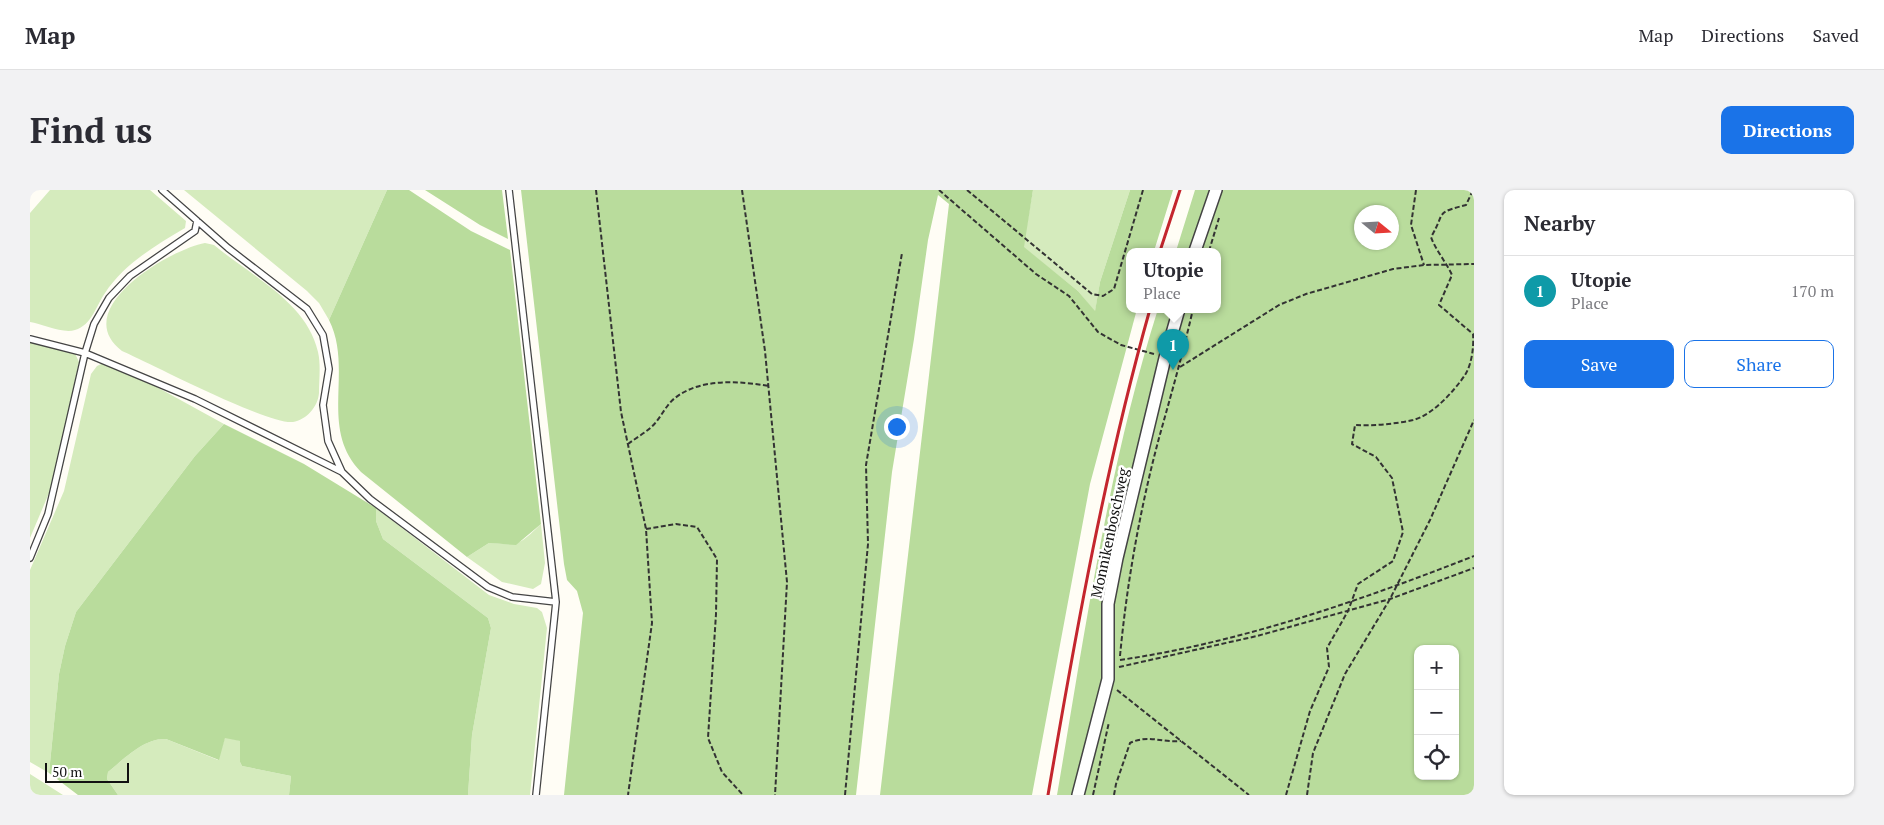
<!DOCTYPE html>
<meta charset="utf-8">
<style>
:root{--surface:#fff;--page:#f2f2f3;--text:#2b2b33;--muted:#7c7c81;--line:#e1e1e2;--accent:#1a73e8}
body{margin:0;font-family:"PT Serif",serif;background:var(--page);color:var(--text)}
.controls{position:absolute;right:15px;bottom:15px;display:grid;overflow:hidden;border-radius:10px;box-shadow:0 1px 4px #0004}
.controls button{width:45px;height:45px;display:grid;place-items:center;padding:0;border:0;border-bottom:1px solid var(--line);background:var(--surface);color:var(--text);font:25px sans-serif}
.compass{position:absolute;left:1324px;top:15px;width:45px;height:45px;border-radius:50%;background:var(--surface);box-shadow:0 1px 4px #0004;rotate:108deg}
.scale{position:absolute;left:15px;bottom:12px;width:84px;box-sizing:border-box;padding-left:5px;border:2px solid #111;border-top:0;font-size:14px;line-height:18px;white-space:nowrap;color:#111;-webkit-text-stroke:4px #fff;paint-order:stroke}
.you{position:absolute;left:866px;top:236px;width:18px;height:18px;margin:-12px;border:4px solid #fff;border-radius:50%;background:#1a73e8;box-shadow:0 0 0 8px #1a73e833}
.badge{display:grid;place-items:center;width:32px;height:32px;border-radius:50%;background:var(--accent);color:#fff;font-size:16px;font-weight:700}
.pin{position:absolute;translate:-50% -41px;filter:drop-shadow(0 1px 2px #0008)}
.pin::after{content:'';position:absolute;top:26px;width:18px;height:15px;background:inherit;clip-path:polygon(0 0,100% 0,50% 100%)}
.popup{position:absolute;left:1096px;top:58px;width:95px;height:65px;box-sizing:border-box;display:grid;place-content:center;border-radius:10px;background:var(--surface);filter:drop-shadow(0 1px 4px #0005);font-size:16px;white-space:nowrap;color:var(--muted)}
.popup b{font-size:19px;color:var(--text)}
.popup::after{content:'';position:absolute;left:50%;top:100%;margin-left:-10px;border:10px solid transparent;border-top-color:var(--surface)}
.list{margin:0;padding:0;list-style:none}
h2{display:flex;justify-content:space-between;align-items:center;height:65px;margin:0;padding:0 20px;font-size:21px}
h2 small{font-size:16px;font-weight:400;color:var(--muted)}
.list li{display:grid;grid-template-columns:32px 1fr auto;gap:15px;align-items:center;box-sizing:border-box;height:70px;padding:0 20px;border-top:1px solid var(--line)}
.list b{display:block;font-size:19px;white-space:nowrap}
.list p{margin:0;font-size:16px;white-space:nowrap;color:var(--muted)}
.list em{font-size:16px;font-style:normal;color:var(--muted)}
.actions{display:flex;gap:10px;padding:15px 20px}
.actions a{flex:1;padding:11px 0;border:1px solid var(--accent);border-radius:10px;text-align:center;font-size:18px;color:var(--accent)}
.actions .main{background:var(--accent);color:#fff}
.icon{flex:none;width:28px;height:28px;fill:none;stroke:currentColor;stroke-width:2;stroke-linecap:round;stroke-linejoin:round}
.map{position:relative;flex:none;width:1444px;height:605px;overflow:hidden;border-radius:10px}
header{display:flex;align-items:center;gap:30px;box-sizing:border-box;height:70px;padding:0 25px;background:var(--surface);border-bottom:1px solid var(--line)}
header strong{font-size:24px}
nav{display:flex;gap:28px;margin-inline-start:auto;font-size:18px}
.intro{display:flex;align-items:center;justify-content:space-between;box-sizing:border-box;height:120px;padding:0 30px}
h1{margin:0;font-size:35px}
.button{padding:12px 22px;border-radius:10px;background:var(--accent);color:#fff;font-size:18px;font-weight:700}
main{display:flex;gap:30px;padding:0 30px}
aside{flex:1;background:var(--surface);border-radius:10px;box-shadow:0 1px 4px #0004}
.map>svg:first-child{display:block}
</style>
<header>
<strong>Map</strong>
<nav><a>Map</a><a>Directions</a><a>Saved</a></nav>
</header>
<div class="intro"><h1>Find us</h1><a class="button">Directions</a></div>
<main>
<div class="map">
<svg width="1444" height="605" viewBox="0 0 1444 605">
<rect width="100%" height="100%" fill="#fffdf5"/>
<path fill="#d5ebbd" d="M20 0H120L156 31 155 38C126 55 94 74 75 103 66 116 62 135 45 140 33 144 12 134 0 132V23Z
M154 0H357L299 130 289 113 277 101Z
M1003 0H1100L1070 92 1065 122 1048 101 993 57Z
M175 53 184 55C221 86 277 112 288 162 291 175 289 190 289 203 288 217 276 230 263 232 238 235 122 174 92 161 38 120 138 60 175 53Z
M0 146 43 159 49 172 22 296 0 348Z
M73 173 94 179 194 234 165 266 46 422 35 456 29 484 19 583 0 572V380L34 301 61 184 67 176Z
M346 318 459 405 484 414 507 418 512 422 517 438 500 605H438L442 545 461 438 458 428 353 349 346 331Z
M511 334 515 373 511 394 503 399 472 392 437 367 459 353C490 355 488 356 511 334Z
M195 547 211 551 210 572 212 576 261 586 259 605H88L77 589 78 582C94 569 114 548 136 549L188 570Z
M0 584 33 605H0Z"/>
<path fill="#b9dc9c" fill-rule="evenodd" d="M357 0H379L441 41 480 60 511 334 486 355 459 353 437 367 331 282C288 238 324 180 299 130Z
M395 0H472L478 49 450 35Z
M491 0H1003L994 57 1048 101 1065 121 1070 92 1100 0H1143L1124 61H1099V119H1107L1060 294 1002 605H850L919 14 908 5 898 50 884 149 862 282 826 605H534L553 423 547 401 537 390 534 374Z
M1165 0H1444V605H1027C1055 442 1078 277 1128 119H1187V61H1146ZM1332 22H1362V52H1332ZM1388 459H1425V586H1388Z
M194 234 274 274 346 318V331L353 349 458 428 461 438 442 545 438 605H259L261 586 212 576 210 572V551L195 548 189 570 136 549C114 548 94 569 78 582L77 589 88 605H48L19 583 29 484 35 456 46 422 165 266Z"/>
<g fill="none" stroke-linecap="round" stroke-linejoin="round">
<g stroke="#444" stroke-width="8">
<path id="service" d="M132 0 198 58 277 119 293 145 299 179 293 215 298 251 312 282 340 309 458 397 482 407 526 412
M479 0 526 412 506 605
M0 149 55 163 165 209 312 282
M0 368 18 324 55 163 64 134 79 108 100 86 165 41 167 31"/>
</g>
<g stroke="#444" stroke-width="14">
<path id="minor" d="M1165 61 1186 0
M1048 605 1078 489V414L1087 368 1135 168 1149 119"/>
</g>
<path stroke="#333" stroke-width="2" stroke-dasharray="5 2.5" stroke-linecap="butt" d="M566 0 591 222 616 339 622 433 598 605
M712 0 735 161 757 392 745 605
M909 0 1006 84 1039 106 1068 142 1091 155 1124 164
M937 0 1062 104 1073 106 1084 99 1113 0
M1386 0 1381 35 1394 75
M1179 61 1189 28
M1150 177 1249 115 1276 104 1363 79 1394 75 1444 74
M598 254C607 247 619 241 626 232 632 225 637 214 645 208 670 188 709 191 739 196
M616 339 646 334 667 337 687 369 686 424 678 548 692 582 713 605
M1090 466C1097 392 1110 319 1129 248 1141 205 1153 163 1163 119
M1090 470C1212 452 1329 411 1444 366
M1089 477 1227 446 1360 409 1444 378
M1087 500 1219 605
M815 605 838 354 836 275 872 63
M1063 605 1079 532
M1084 605 1086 594 1100 553C1119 544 1131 553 1151 551
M1256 605 1280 521 1299 477 1297 458 1318 421 1328 394 1363 371 1373 342 1362 288 1346 267 1322 254 1325 235C1343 236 1365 234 1383 230 1403 225 1424 201 1435 185 1442 174 1444 156 1443 144L1409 115 1422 85C1416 72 1405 59 1401 47 1416 22 1404 23 1436 15L1443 0
M1277 605 1283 563 1315 484 1360 409 1400 330 1444 230"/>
<use href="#service" stroke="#fff" stroke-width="5.5"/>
<use href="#minor" stroke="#fff" stroke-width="11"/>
<path stroke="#c4262e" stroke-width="3" d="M1130 61 1150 0
M1018 605C1046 441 1075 279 1120 119"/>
</g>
<g text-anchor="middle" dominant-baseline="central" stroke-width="5" stroke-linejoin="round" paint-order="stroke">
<g font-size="15" fill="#111" stroke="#fff">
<text transform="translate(1079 343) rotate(-78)">Monnikenboschweg</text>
</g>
</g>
</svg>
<div class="controls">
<button>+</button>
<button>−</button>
<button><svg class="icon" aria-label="locate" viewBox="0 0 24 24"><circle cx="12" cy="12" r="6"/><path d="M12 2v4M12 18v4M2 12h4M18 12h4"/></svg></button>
</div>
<svg class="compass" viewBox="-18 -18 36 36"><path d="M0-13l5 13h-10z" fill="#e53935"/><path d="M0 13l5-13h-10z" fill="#7c7c81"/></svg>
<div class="scale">50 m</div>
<div class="you"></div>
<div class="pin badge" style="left:1143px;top:180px;background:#0f9aa8">1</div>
<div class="popup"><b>Utopie</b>Place</div>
</div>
<aside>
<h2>Nearby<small></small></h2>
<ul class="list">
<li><span class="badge" style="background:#0f9aa8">1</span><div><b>Utopie</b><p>Place</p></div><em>170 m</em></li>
</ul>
<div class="actions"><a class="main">Save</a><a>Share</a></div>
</aside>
</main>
